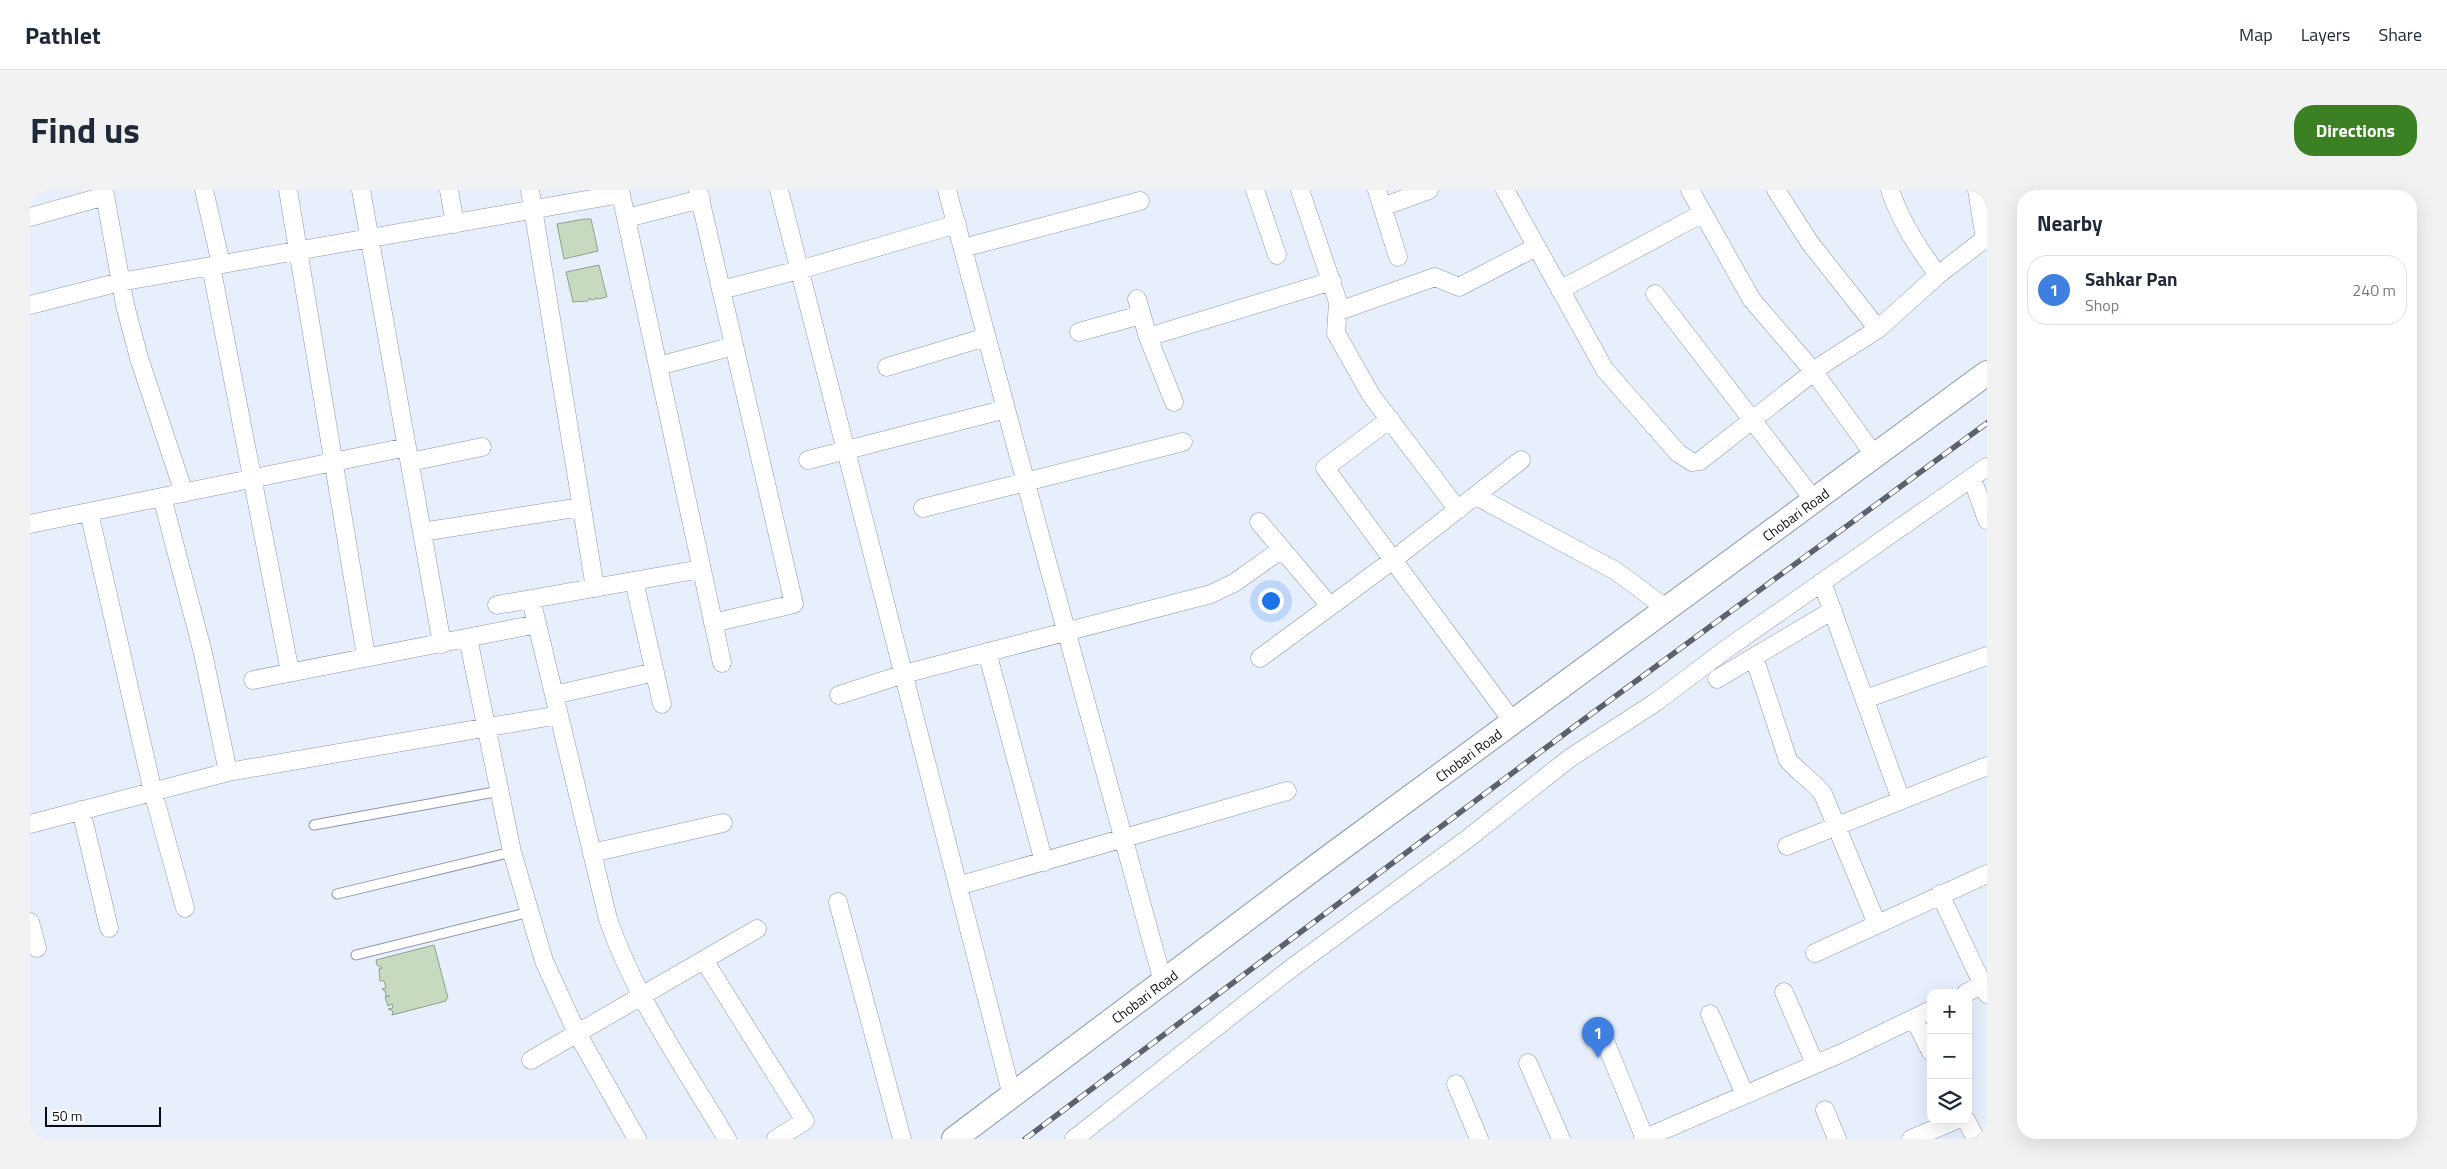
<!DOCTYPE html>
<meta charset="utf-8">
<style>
:root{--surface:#fff;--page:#f2f2f3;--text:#1f2937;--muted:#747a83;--line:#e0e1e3;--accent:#3c8024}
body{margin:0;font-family:"Titillium Web",sans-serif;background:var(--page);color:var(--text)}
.controls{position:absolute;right:15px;bottom:15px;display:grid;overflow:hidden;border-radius:10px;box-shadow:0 5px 20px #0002}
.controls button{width:45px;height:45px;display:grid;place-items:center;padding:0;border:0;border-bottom:1px solid var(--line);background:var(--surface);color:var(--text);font:25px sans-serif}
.scale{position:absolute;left:15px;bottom:12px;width:116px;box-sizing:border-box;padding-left:5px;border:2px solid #0a0d14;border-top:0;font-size:14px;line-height:18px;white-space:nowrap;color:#0a0d14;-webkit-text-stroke:4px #fff;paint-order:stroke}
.you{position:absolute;left:1240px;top:410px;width:18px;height:18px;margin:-12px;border:4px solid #fff;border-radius:50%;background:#1a73e8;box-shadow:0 0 0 8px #1a73e833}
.badge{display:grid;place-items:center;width:32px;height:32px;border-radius:50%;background:var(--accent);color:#fff;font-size:16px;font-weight:700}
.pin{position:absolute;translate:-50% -41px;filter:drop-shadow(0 1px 2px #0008)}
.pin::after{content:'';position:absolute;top:26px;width:18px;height:15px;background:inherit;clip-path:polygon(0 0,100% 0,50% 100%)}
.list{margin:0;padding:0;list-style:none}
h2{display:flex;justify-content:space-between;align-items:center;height:65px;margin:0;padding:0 20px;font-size:21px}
h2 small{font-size:16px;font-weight:400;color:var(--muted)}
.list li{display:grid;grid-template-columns:32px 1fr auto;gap:15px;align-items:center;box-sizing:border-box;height:70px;margin:0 10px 10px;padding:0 10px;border:1px solid var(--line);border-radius:20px}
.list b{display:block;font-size:19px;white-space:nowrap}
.list p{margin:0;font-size:16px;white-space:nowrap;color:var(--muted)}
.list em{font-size:16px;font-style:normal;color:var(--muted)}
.icon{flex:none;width:28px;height:28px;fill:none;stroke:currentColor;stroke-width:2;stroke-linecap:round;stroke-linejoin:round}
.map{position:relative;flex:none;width:1957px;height:949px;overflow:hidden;border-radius:20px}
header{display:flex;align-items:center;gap:30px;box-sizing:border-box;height:70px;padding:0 25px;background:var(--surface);border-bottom:1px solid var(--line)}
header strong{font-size:24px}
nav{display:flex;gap:28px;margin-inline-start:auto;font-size:18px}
.intro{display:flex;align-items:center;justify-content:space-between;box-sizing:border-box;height:120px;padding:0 30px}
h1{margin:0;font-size:35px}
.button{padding:12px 22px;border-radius:20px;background:var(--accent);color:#fff;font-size:18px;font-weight:700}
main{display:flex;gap:30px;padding:0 30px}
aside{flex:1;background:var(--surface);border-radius:20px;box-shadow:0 5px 20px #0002}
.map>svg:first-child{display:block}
</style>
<header>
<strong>Pathlet</strong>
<nav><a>Map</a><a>Layers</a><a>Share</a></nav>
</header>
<div class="intro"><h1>Find us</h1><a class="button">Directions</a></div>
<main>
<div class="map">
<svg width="1957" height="949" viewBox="0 0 1957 949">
<rect width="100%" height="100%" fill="#e8effc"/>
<path fill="#c5dabf" stroke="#91a08d" d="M554 29H561L568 61 534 69 527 34Z
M569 75 577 107 568 109 566 107V109L561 110 560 108 558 111 543 112 536 82Z
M404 755 418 808 416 809V811L362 825 363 821 358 819 363 818 362 814 358 816 355 807 360 806H356L355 801 352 799 356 798 354 791H350L349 779 352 778 347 775 346 770Z"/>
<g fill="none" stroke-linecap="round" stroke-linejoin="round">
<g stroke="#8c97ac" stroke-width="11">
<path id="lane" d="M284 635 470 601
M307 704 482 662
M326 765 500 722"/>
</g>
<g stroke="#8c97ac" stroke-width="19">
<path id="street" d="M74 0 95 115 109 168 154 303
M174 0 191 74
M258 0 336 466
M331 0 412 454
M419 0 425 34
M500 0 565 398
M590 0 692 473
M668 0 764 414 683 433
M749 0 982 906
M917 0C988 264 1059 529 1133 792
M1225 0 1247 65
M1270 0 1308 112 1306 143 1341 205 1428 320
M1347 0 1368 67
M1475 0 1575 180 1648 263 1662 272 1670 271 1795 173 1848 139 1908 85 1957 47
M1660 0 1722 110 1784 182 1845 266
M1746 0 1780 53 1848 139
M1860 0C1871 32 1888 58 1908 85
M1947 0 1955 49
M1352 17 1399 0
M0 27 75 6
M597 28 671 9
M933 58 1110 11
M181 76 260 482
M691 100 769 80 927 34
M1530 100 1673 23
M1625 104 1784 310
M1107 109 1118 147 1144 212
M0 115 90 92 591 4
M1309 121 1405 87 1429 97 1506 57
M1049 142 1111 125
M1118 147 1302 91
M628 176 704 156
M857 177 956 147
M1360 229 1295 278 1483 532
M778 270 976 219
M380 272 452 257
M1942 288 1957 330
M1446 306 1586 381 1637 419
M132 307 173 463 198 582
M893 318 1153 252
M59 322 123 602 155 718
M1229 332 1300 416
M0 334 377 257
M392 342 551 317
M604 391 632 514
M1792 392 1871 610
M501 409 578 729C605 808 655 878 697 949
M467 415 671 379
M438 448 482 662 514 771 547 843 607 949
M957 462 1014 672
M1724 467 1758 570C1769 583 1783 591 1793 604L1847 734
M1230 468 1363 370 1491 270
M1687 489 1803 420
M223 490 507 434
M524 505 625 482
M809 505 874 484 1181 404 1204 393 1252 359
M1835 509 1957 466
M51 620 79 738
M0 634 198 582 529 525
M1757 656 1957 576
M562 663 693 633
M928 696 1257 601
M1910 704 1957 804
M808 712 872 949
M0 732 7 758
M1785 763 1957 684
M674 770 775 931 746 949
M1754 802 1785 874
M1936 803 1957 792
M1680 824 1715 905
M1884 829 1901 862
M1575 851 1615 949
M501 870 727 739
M1498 873 1531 949
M1426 894 1449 949
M1795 920 1807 949
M1936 930 1946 949
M1044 949 1259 780 1436 650 1540 568 1626 512 1695 460 1957 277
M1613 949 1814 862 1901 820
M1881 949 1926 930"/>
</g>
<g stroke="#8c97ac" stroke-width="26">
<g id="secondary">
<path id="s1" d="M924 949 1291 673 1957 183"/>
</g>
</g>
<use href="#lane" stroke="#fff" stroke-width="9"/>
<use href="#street" stroke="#fff" stroke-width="18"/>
<use href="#secondary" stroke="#fff" stroke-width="24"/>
<g stroke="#5d616b" stroke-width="5.5">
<path id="rail" d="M995 949 1549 533 1957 233"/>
</g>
<use href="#rail" stroke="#fff" stroke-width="4" stroke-dasharray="11" stroke-linecap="butt"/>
</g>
<g text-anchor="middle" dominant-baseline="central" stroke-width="5" stroke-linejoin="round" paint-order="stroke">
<g font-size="14" fill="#0a0d14" stroke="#fff">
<text stroke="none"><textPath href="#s1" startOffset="1048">Chobari Road</textPath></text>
<text stroke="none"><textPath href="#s1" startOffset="642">Chobari Road</textPath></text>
<text stroke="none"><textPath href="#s1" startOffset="238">Chobari Road</textPath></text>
</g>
</g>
</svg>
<div class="controls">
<button>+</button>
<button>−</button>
<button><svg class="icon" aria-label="layers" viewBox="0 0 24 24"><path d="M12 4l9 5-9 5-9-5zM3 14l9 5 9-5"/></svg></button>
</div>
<div class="scale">50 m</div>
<div class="you"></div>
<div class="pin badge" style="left:1568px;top:868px;background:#3f7fe0">1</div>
</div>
<aside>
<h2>Nearby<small></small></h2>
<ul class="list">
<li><span class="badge" style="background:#3f7fe0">1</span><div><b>Sahkar Pan</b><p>Shop</p></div><em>240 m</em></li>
</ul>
</aside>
</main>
